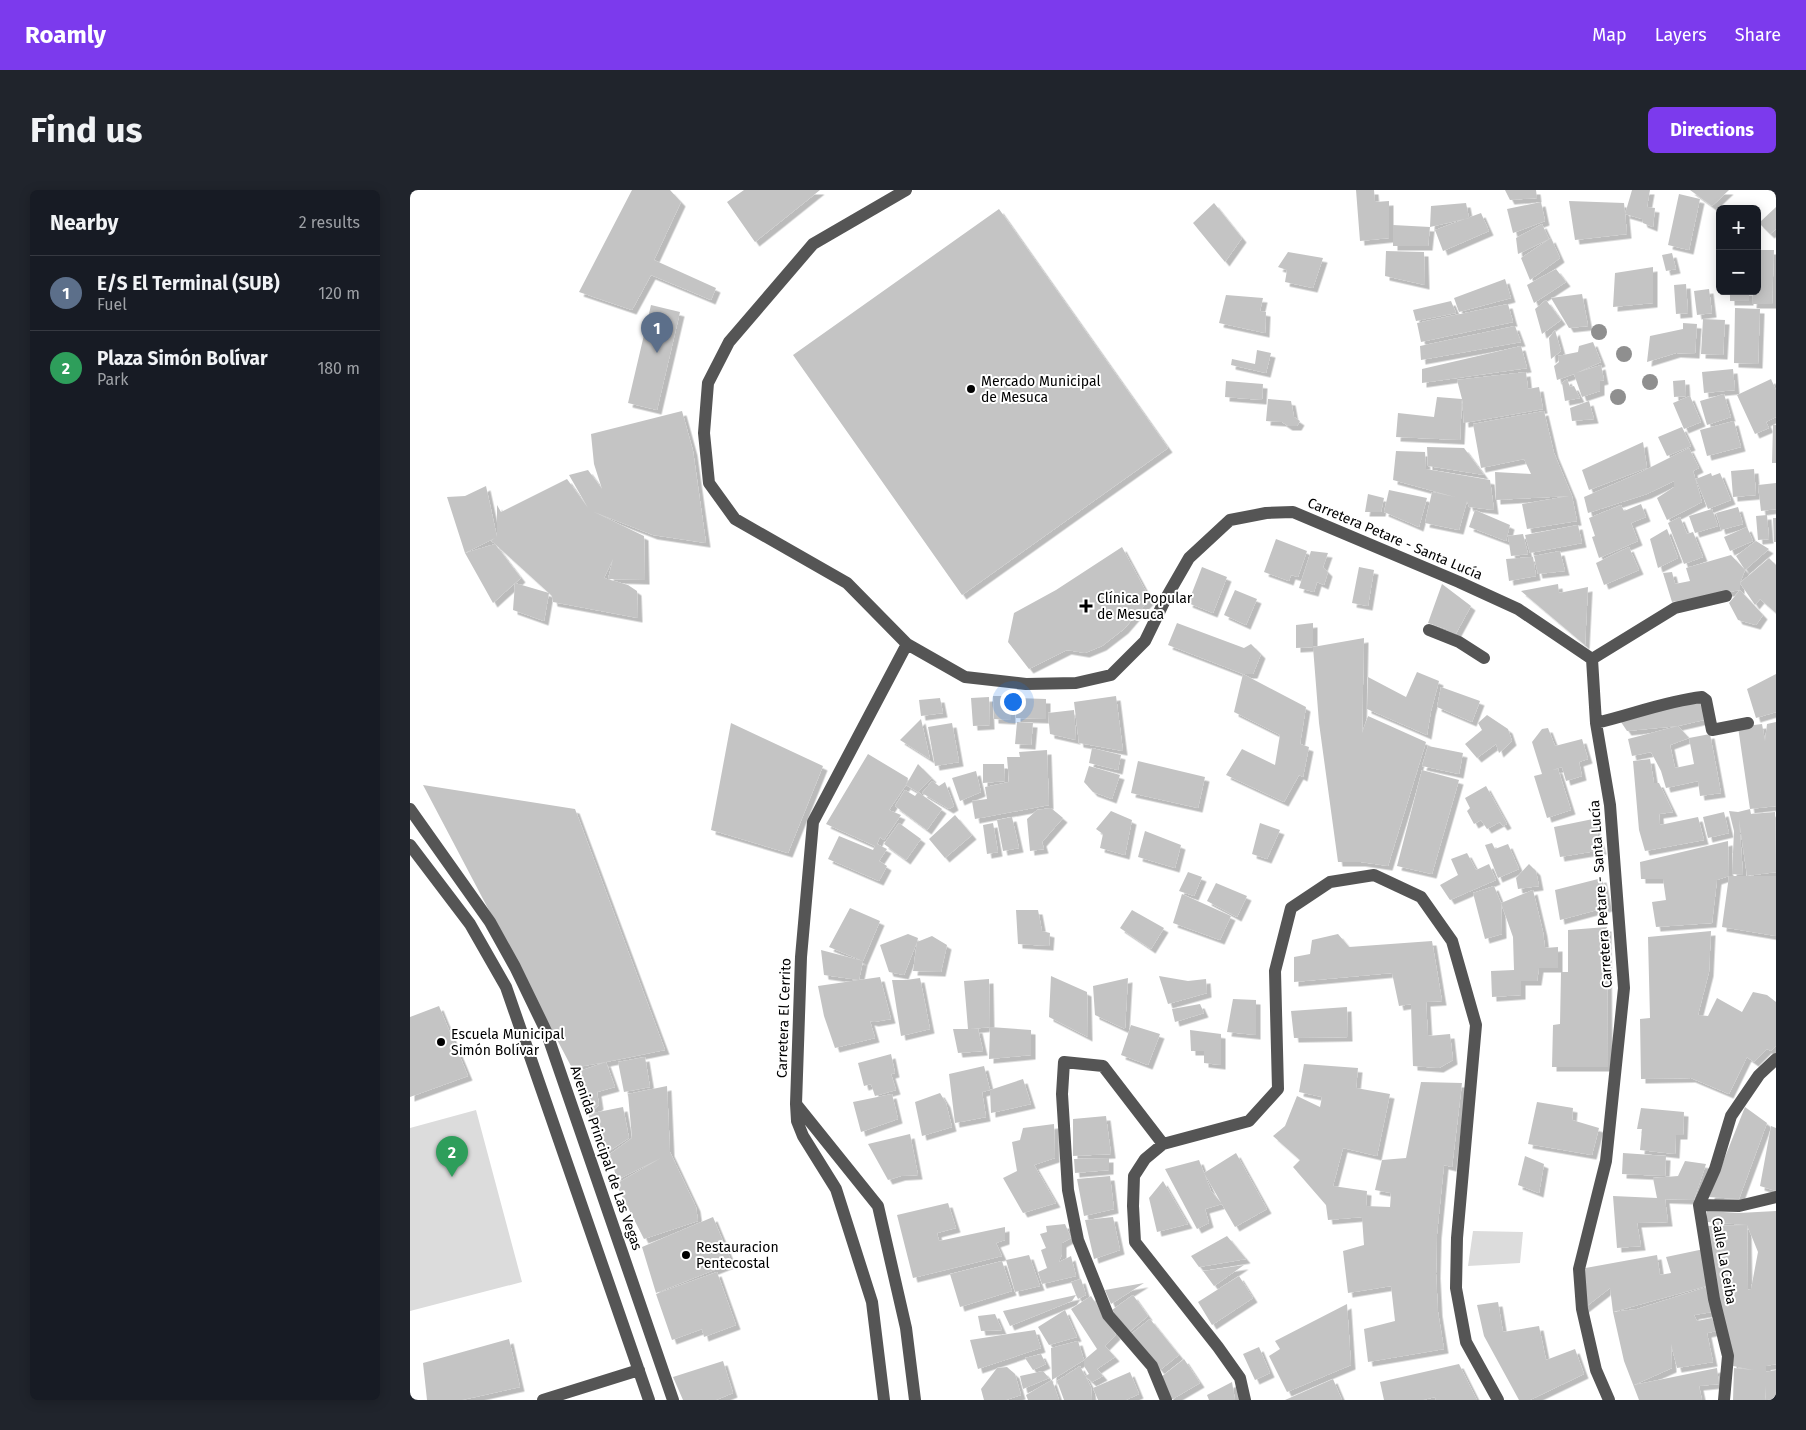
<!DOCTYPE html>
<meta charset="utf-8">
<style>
:root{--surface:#171b24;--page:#20242c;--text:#f1f3f6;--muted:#9ea1a6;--line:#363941;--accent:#7c3aed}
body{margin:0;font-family:"Fira Sans",sans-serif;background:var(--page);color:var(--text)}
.controls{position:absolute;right:15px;top:15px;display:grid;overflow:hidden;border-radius:8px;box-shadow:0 2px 12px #0003}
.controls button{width:45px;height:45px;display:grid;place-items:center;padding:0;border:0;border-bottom:1px solid var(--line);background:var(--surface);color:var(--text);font:25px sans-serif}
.you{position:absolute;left:602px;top:511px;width:18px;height:18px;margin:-12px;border:4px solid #fff;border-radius:50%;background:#1a73e8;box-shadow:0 0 0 8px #1a73e833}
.badge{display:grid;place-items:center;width:32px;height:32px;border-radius:50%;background:var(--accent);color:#fff;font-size:16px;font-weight:700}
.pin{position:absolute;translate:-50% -41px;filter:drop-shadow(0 1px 2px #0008)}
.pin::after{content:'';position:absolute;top:26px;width:18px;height:15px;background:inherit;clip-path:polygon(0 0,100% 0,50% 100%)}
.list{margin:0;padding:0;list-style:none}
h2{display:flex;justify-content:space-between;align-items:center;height:65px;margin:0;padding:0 20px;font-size:21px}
h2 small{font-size:16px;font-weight:400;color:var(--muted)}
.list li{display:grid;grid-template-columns:32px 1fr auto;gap:15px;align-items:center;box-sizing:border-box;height:75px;padding:0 20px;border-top:1px solid var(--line)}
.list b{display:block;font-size:19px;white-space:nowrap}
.list p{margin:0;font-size:16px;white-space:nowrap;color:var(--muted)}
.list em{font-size:16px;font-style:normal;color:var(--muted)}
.map{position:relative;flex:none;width:1366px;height:1210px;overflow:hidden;border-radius:8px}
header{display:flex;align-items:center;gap:30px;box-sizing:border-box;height:70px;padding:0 25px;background:var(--accent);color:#fff}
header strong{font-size:24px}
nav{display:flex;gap:28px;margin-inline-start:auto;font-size:18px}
.intro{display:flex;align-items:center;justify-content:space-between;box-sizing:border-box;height:120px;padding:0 30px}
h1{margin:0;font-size:35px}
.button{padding:12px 22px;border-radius:8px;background:var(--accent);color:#fff;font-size:18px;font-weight:700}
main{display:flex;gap:30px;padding:0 30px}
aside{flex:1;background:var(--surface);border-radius:8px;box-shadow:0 2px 12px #0003}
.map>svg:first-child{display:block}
</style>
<header>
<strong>Roamly</strong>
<nav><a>Map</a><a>Layers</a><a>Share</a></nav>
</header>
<div class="intro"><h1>Find us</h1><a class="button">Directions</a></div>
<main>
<aside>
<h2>Nearby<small>2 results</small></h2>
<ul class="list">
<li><span class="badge" style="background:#5c6f8a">1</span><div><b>E/S El Terminal (SUB)</b><p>Fuel</p></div><em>120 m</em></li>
<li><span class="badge" style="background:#2e9e5b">2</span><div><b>Plaza Simón Bolívar</b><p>Park</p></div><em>180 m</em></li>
</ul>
</aside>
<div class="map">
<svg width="1366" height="1210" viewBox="0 0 1366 1210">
<defs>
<filter id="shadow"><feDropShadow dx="4.5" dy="4.5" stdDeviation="0" flood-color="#0004"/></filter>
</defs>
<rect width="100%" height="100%" fill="#fff"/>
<path fill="#dcdcdc" d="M66 920 112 1092 0 1121V938Z
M1063 1041 1113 1042 1110 1073 1058 1076Z"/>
<path fill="#c4c4c4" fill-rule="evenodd" filter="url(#shadow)" d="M222 0H260L271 12 244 70 306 98 301 110 241 85 222 120 169 102Z
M334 0H410L345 52 317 12Z
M946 0H964L965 12 979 11V48L950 51Z
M1095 0H1126L1127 8 1100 10Z
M1222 0H1240L1237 17 1245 18 1243 37 1233 33 1232 29 1215 24Z
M1280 0H1319L1302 16Z
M1269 4 1290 9 1279 60 1258 55Z
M1159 11 1214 13 1217 44 1165 50Z
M1131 12 1135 31 1103 43 1097 19Z
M804 13 832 48 815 72 783 33Z
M1056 13 1059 28 1020 37 1021 16Z
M1366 17V39L1360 44 1349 33Z
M589 19 758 258 552 405 383 165Z
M1071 23 1079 41 1033 61 1025 40Z
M1132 34 1139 49 1108 64 1106 48Z
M983 35 1020 37 1018 56H983Z
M1141 48 1150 68 1120 90 1111 68Z
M1347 60H1364L1362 114H1342L1343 101H1347Z
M976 61 1014 62 1015 95 975 86Z
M878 62 913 68 903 98 875 92 877 80 868 77Z
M1262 63 1266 79 1256 81 1252 65Z
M1243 77V113L1203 117 1205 83Z
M1146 79 1156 92 1124 113 1117 95Z
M1095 89 1101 108 1049 122 1044 108Z
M1276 94 1278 123 1266 124 1264 95Z
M1299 99 1302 123 1287 125 1284 101Z
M1320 101H1339V111H1320Z
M1172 104 1178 136 1159 138 1141 108Z
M816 105 853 108 850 121 856 122 855 143 809 133Z
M1136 110 1151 130 1132 144 1125 119Z
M1041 111 1046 123 1006 131 1003 120Z
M1098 114 1103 132 1011 152 1007 133Z
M241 115 270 122 247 220 218 213Z
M1325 118 1350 119 1348 174 1324 173Z
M1293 129 1315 130 1313 165 1291 164Z
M1273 133 1287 134 1285 164 1266 163 1237 172 1240 146 1273 139Z
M1105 136 1111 152 1011 170 1010 156Z
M1145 140 1151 161 1141 169 1139 148Z
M1183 152 1191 172 1166 183 1191 175 1194 190 1190 191V201L1172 207 1164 184 1147 190 1144 176 1149 172 1148 166 1168 162 1169 156Z
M1111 156 1117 178 1012 193V179Z
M847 160 861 163 856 183 821 175 822 169 845 174Z
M1323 179 1325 200 1294 203 1292 182Z
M1116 182 1118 199 1129 197 1133 219 1054 233 1052 209 1050 250 986 247 988 223 1024 227 1027 207 1052 209 1047 190Z
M1157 189 1160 197 1164 196 1170 208 1155 211 1152 193Z
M1361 189 1366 200V227L1356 232 1359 238 1345 244 1327 205Z
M1275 190 1276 206 1264 207 1263 191Z
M816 191 853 194 852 210 815 207Z
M1314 204 1321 227 1297 235 1290 211Z
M1280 206 1291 232 1274 239 1263 213Z
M858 209 881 211 884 227 890 231 887 236H878L872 232 856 231Z
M1179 211 1184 229 1162 231 1160 218Z
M272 221 283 261 296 353 243 345 184 322 234 346 235 390 198 389 203 369 194 388 218 395 227 401 228 428 143 412 142 406 139 403 134 431 103 420 105 393 83 413 55 363 85 354 111 388 105 393 139 403 84 353 81 351 85 348 55 363 37 307 55 306 76 296 87 347V315L91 322 157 289 178 318 159 285 178 280 192 299 184 274 181 244Z
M1134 221 1144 263 1162 306 1167 331 1117 339 1112 314 1159 306 1086 310 1085 282 1121 284 1114 269 1071 278 1063 234Z
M1324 231 1331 257 1297 266 1290 240Z
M1363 235H1366V273H1362Z
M1272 237 1281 256 1257 266 1248 247Z
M1233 252 1237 278 1179 300 1172 280Z
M1017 257 1054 258 1074 285 1018 276Z
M1279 258 1289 278 1283 281 1292 312 1257 330 1247 308 1264 297V291L1237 304 1178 323 1174 307 1227 284Z
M986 261 1015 262 1016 279 1080 290 1084 320 1059 317 1057 311 1049 340 1015 333 1022 302 1045 307 983 290Z
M1344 279 1346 305 1323 307 1321 281Z
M1301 283 1302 286 1310 283 1321 310 1298 319 1286 289Z
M1366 293V319L1351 321 1348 295Z
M979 300 1017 308 1009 337 974 322Z
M958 304 974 308 971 322H955Z
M1231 314 1236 327 1221 333 1228 351 1189 368 1182 347 1185 346 1179 328 1211 315 1214 321Z
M1328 317 1333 334 1311 340 1306 323Z
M1302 319 1308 336 1285 343 1279 326Z
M1065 320 1100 335 1096 351 1059 337Z
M1357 325 1359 349 1348 350 1346 326Z
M1270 327 1277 344 1283 342 1293 367 1274 374 1258 333Z
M1363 328H1366V352H1364Z
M1168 335 1172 353 1120 363 1115 345Z
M1337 337 1343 351 1320 361 1314 347Z
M1257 339 1268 368 1248 378 1240 349Z
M1113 344 1118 364 1101 366 1098 346Z
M866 349 897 361 888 387 881 385 879 391 854 382Z
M1346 351 1359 359 1335 380 1326 366Z
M712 357 740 409 714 439 692 456 675 463 657 460 619 479 598 452 604 423 646 400Z
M1219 357 1229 380 1194 395 1186 373Z
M901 361 918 363 913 377 918 382 914 395 907 392 904 402 889 398Z
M1150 361 1155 381 1128 384 1124 366Z
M1321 365 1335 380 1330 393 1359 368 1366 375V423L1350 409 1345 415 1330 393V400L1353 425 1346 435 1328 430 1319 413 1330 400 1262 412 1253 383 1262 382 1265 394 1280 391 1276 378Z
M1123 367 1126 386 1099 391 1096 369Z
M792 377 817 387 803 423 778 413Z
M949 377 964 380 958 416 942 413Z
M1032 394 1061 416 1043 449 1036 439 1018 433Z
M1148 394 1149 403 1178 397 1175 455 1111 401Z
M825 400 847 409 836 435 814 425Z
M767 433 834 458 841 454 851 464 843 484H833L896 517 890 554 899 557 893 587 889 585 874 612 816 585 832 559 865 575 870 545 824 522 833 484 758 455Z
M903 433V457L886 458V435Z
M954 448 952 543 958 526 1016 552 978 676 951 672H928L909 533 903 457Z
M1007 482 1029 491 1021 521 1017 545 957 519 958 487 996 507Z
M1366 484V522L1346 528 1337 499Z
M1031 497 1070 511 1062 532 1027 517Z
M583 506H601V530L584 529Z
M706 506 713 561 669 553 664 512Z
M579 507 580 535 563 536 561 508Z
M530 508 533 523 511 526 509 510Z
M606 508 636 509V529L606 528Z
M1290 512 1294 530 1268 536 1217 541 1211 532 1265 516Z
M664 520 666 550 640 544 638 523Z
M1077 525 1098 539 1102 551 1089 563 1086 554 1067 568 1055 554 1072 540 1068 533Z
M511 529 520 569 490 550Z
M607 532 623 533 621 555 605 554Z
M1366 532V616L1340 619 1328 537 1352 534 1355 551 1357 534Z
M321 533 413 576 378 663 301 640Z
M542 533 549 572 525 576 518 537Z
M1268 536 1279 548 1300 544 1311 603 1290 606 1288 591 1256 598 1251 581 1241 562 1222 566 1218 549ZM1279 548 1284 574 1265 578 1260 555Z
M1138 538 1145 556 1172 549 1178 569 1169 572 1172 586 1156 591 1152 577 1142 580 1148 579 1161 620 1137 628 1124 586 1132 584 1122 552 1132 539Z
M1018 556 1053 563 1049 584 1012 576Z
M682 558 711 565 708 580 679 573Z
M637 560 639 615 565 629 562 611 577 609 575 597 599 592 597 567H610L609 562Z
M458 564 498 588 496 595 508 574 522 588 508 602 532 619 517 640 485 616 495 600 505 606 508 602 496 595 479 620 491 625 474 650 470 647 467 654 477 659 469 671 477 676 469 691 418 669 429 646 463 660 465 656 416 634Z
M1240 569 1244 593H1249L1263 622 1249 624 1250 635 1288 627 1294 650 1235 661 1229 640 1223 571Z
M728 571 795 587 788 618 721 603Z
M573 574H594L595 591 573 593Z
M679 576 710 585 702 609 683 602 674 592Z
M1012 580 1049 590 1022 684 987 676Z
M566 581 571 602 550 611 542 588Z
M522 591 529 596 535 592 544 616 539 619 512 603Z
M13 595 165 619 255 860 196 872 205 897 187 902 189 915 178 924 164 883 196 872 162 878Z
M1076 596 1097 634 1093 636 1090 632 1077 639 1071 630 1064 634 1057 621 1060 618 1055 608Z
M641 618 653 628 632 652 634 659 620 661 617 629 627 620Z
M1340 619 1341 624 1365 622 1366 682 1337 686 1329 629 1333 685 1322 684 1324 641 1319 621 1328 622Z
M701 621 722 630 715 665 690 658 693 644 686 639Z
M1314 622 1319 643 1298 648 1293 627Z
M545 625 562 645 535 668 519 649Z
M602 627 609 658 593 661 587 630Z
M1183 629 1192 660 1150 667 1144 637Z
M489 633 511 649 496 670 474 654Z
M583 633 588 662 577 664 573 635Z
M850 633 870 640 857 669 842 664Z
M735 641 771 655 765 678 728 667Z
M1318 651 1319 686H1366V746L1312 737 1319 686 1307 690 1302 733 1246 737 1242 712 1256 710 1253 689H1231L1230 672Z
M1082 653 1085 659 1098 654 1109 679 1088 688 1075 655Z
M1057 663 1066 680 1079 674 1086 690 1040 710 1030 695 1048 685 1041 669Z
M1119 674 1126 681 1129 696 1108 699 1106 688Z
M778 682 792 687 784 706 769 701Z
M1192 688 1198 717 1150 730 1145 700Z
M806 693 837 706 827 727 797 711Z
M1084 696 1091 713 1123 700 1133 742 1135 758 1148 757V778H1129L1127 791H1111V805L1082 807 1081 781 1104 780 1103 747 1091 713 1092 744 1075 749 1063 703Z
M772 704 821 726 810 750 763 733Z
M440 718 470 731 453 771 419 757Z
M606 720H628L632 741 640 743 639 756 608 754Z
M722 720 754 738 741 759 710 738Z
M1197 737 1198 877H1142L1143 835 1150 834 1151 782H1158V740Z
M1301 741 1299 782 1288 825 1298 826 1307 808 1332 822 1343 802 1357 805 1366 812V856L1361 861 1357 859 1344 872 1337 867 1319 904 1281 888 1231 889 1230 829 1240 828 1238 747Z
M498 744 508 748 507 752 522 746 537 755 531 782 503 781 507 752 494 785 479 782 470 755Z
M928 744 939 757 1022 751 1032 811 1016 812 1018 846 1040 844 1043 870 1029 878 1003 876 1001 814 989 816 982 783 884 792V767L900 764 902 750Z
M411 760 453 771 449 790 414 785Z
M641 786 677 802 678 847 639 827Z
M749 786 778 791 796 789 797 803 758 814Z
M470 787 481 829 464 832 460 831 465 848 425 858 414 826 408 796Z
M510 788 520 839 491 846 482 790H496Z
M718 788 715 839 685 825 683 796Z
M579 789 580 837 621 840V865L579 869 580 837 561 839H568L573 861 548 863 543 839H558L554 791Z
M823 809 846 810V845L817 842Z
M790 814 794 823 765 832 762 819Z
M29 816 58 886 0 907V827Z
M937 817 938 847 884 848 881 821Z
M721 835 750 844 738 875 711 865Z
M780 840 811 844V875L794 873V861H781Z
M481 864 485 883 481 884 486 900 465 906 461 894 454 896 448 873Z
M235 867 240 897 214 902 208 872Z
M894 874 948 878 946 898 980 904 967 966 933 958 923 996 957 1001 956 1016 980 1017 981 1003 965 1000 972 970 996 968 1011 892 1052 893 1042 977 1034 975 1027 1044 1026 1084 1028 1122 1034 1159 958 1172 954 1139 985 1131 981 1096 938 1103 933 1061 954 1055 952 1027 918 1030 916 1015 883 977 890 970 863 946 875 936 887 906 910 917 912 907 889 902Z
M574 876 580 900 572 902 576 927 545 933 539 884Z
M613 889 621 914 581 923 580 900Z
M257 896 260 962 286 1017 288 1031 234 1049 206 994 251 968 207 990 200 964 222 948 218 904Z
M530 903 536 913 542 937 512 946 505 912Z
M482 904 488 929 451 942 443 912Z
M1127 912 1163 918 1162 930 1189 938 1182 965 1118 954Z
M213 917 219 948 193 965 178 924Z
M1335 917 1357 933 1329 1009 1299 1007Z
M1231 918 1274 922 1273 945H1266L1265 964 1230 960 1232 939H1227Z
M696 926 701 964 663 966V929Z
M644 934 645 968 624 975 646 1013 613 1023 593 988 607 981 602 952 610 950 613 938Z
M1361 936 1366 938V1001L1350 996Z
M500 944 508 985 491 986 478 990 458 954Z
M826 963 857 1019 825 1037 794 983Z
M1213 963 1256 966 1255 986 1212 984Z
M1115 966 1134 974 1129 1003 1108 995Z
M699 968V980L665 983 664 969Z
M789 970 801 1001 812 1014 795 1019 799 1033 787 1039 755 979Z
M1275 971 1296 974 1284 1010 1255 1009 1258 1032 1227 1033 1231 1056 1207 1058 1203 1006 1247 1008 1243 988 1268 986Z
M700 986 704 1019 674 1026 667 989Z
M753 991 778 1034 747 1042 739 1008Z
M538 1013 546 1038 527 1043 529 1051 595 1037V1050L586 1053 592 1066 503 1088 487 1025Z
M1297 1021 1329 1023 1366 1021V1174L1356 1176V1182L1366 1180V1210H1356V1196L1355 1210H1323L1324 1178 1343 1180 1323 1176 1304 1108 1298 1036 1337 1035 1297 1032ZM1337 1035 1348 1062 1341 1099 1338 1100Z
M303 1027 322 1073 246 1103 232 1057Z
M703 1027 710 1060 684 1069 675 1030Z
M655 1034 661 1048 652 1053V1064L649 1072 661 1066 666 1086 632 1094 628 1082 637 1078 631 1060 636 1058 630 1044 637 1042 636 1036Z
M817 1046 836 1069 789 1077 781 1066Z
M1294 1059 1300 1095 1203 1122 1200 1098 1173 1119 1170 1079 1247 1065 1250 1085 1261 1083 1256 1067Z
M619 1065 630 1096 605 1102 596 1070Z
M592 1071 602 1101 550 1117 540 1084Z
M834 1075 804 1096 793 1081Z
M307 1082 326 1135 294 1147 292 1139 262 1150 246 1104Z
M829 1086 843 1108 802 1135 788 1112Z
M671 1089 676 1105 668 1109 666 1105 662 1111 600 1136 593 1121 666 1105 661 1092Z
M734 1093 701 1114 695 1100Z
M1297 1097 1302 1122 1284 1125 1287 1131 1302 1128 1307 1141 1297 1143 1303 1172 1267 1178 1261 1154 1262 1178 1224 1195 1307 1178 1309 1194 1289 1196 1292 1210H1229L1214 1171 1203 1122 1227 1119Z
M723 1105 738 1126 719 1142 702 1120Z
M681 1106 706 1145 695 1156 705 1167 687 1179 693 1186 682 1192 675 1186 679 1184 674 1176V1170L642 1190 649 1210H618L616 1205 642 1190 641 1158 668 1151 674 1170 687 1159 661 1119Z
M1088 1112 1093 1142 1129 1136 1136 1170 1165 1159 1174 1184 1120 1210H1109L1074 1146 1067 1115Z
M937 1114 941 1175 877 1202 859 1166 870 1159 865 1151Z
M655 1120 667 1147 639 1155 628 1137Z
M585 1124 592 1140 571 1141 568 1126Z
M740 1129 769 1165 750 1180 721 1144Z
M625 1140 631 1158 568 1179 560 1150Z
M99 1149 110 1197 52 1210H17L13 1173Z
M849 1157 860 1183 845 1190 833 1164Z
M631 1164 636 1174 623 1180 615 1168Z
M774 1169 790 1193 761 1210 751 1187Z
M313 1171 323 1203 306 1210H273L263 1187Z
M1049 1174 1067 1210H1026L1025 1207 1013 1210H974L970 1192Z
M670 1176 681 1197 682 1210H654L647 1191Z
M597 1177 605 1184 611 1205 596 1210H574L571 1199 587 1178Z
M633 1181 639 1188 613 1199 610 1186Z
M720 1182 729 1204 716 1210H688L683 1198Z
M923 1189 932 1210H875Z
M822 1192 825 1210H799L797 1205Z"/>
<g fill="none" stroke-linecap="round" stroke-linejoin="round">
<path stroke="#555" stroke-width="12" d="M496 0 403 54 319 152 298 193 294 243 299 293 325 329 437 393 497 454 555 487 616 494 666 493 701 485 735 451 756 408 779 368 820 330 856 323 883 322 1049 392 1108 419 1182 469 1186 533 1200 615 1214 798 1196 971 1169 1079 1172 1119 1186 1180 1199 1210
M1019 440 1049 452 1074 468
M1182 469 1265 418 1316 406
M1186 533C1221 525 1256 511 1292 507L1296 510 1302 540 1338 533
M0 619 80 732 105 777 136 841 263 1210
M0 655 60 734 96 797 239 1210
M386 914 468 1016 496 1138 505 1210
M753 954 693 876 654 872 652 904 658 1000 668 1050 698 1125 742 1176 756 1210
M1289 1015 1329 1016 1366 1007
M133 1210 229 1180
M474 1210 462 1112 426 999 393 946 387 931 386 914 391 767 403 632 497 454
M835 1210 830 1188 808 1157 725 1052 723 1016 724 986 735 969 753 954 839 931 868 899 865 781 881 718 920 692 964 685 1011 707 1042 751 1066 835 1047 1048 1046 1098 1056 1152 1088 1210
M1314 1210 1318 1166 1304 1109 1289 1015 1305 979 1321 926 1349 885 1366 869"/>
</g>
<g fill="#8f8f8f">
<circle cx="1189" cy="142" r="8"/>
<circle cx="1214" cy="164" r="8"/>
<circle cx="1240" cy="192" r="8"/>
<circle cx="1208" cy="207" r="8"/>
</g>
<g fill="#000" stroke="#fff" stroke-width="2">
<circle cx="561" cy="199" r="5"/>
<path d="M673.5 408.5h5v5h5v5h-5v5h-5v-5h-5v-5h5z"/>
<circle cx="31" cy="852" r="5"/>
<circle cx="276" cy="1065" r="5"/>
</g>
<g text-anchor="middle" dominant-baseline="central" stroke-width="4" stroke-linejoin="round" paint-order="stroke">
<g font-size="14" fill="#000" stroke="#fff" text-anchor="start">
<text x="571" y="191">Mercado Municipal<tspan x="571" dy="16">de Mesuca</tspan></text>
<text x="687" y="408">Clínica Popular<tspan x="687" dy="16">de Mesuca</tspan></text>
<text x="41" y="844">Escuela Municipal<tspan x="41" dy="16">Simón Bolívar</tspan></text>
<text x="286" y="1057">Restauracion<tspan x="286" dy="16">Pentecostal</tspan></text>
</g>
<g font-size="14" fill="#000" stroke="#fff">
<text transform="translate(985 349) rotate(23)">Carretera Petare - Santa Lucía</text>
<text transform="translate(1191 704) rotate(-94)">Carretera Petare - Santa Lucía</text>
<text transform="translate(374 828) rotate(-88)">Carretera El Cerrito</text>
<text transform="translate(196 968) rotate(71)">Avenida Principal de Las Vegas</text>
<text transform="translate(1314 1071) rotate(80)">Calle La Ceiba</text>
</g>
</g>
</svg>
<div class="controls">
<button>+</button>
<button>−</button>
</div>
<div class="you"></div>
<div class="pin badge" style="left:247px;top:163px;background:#5c6f8a">1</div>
<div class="pin badge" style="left:42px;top:987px;background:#2e9e5b">2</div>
</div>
</main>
